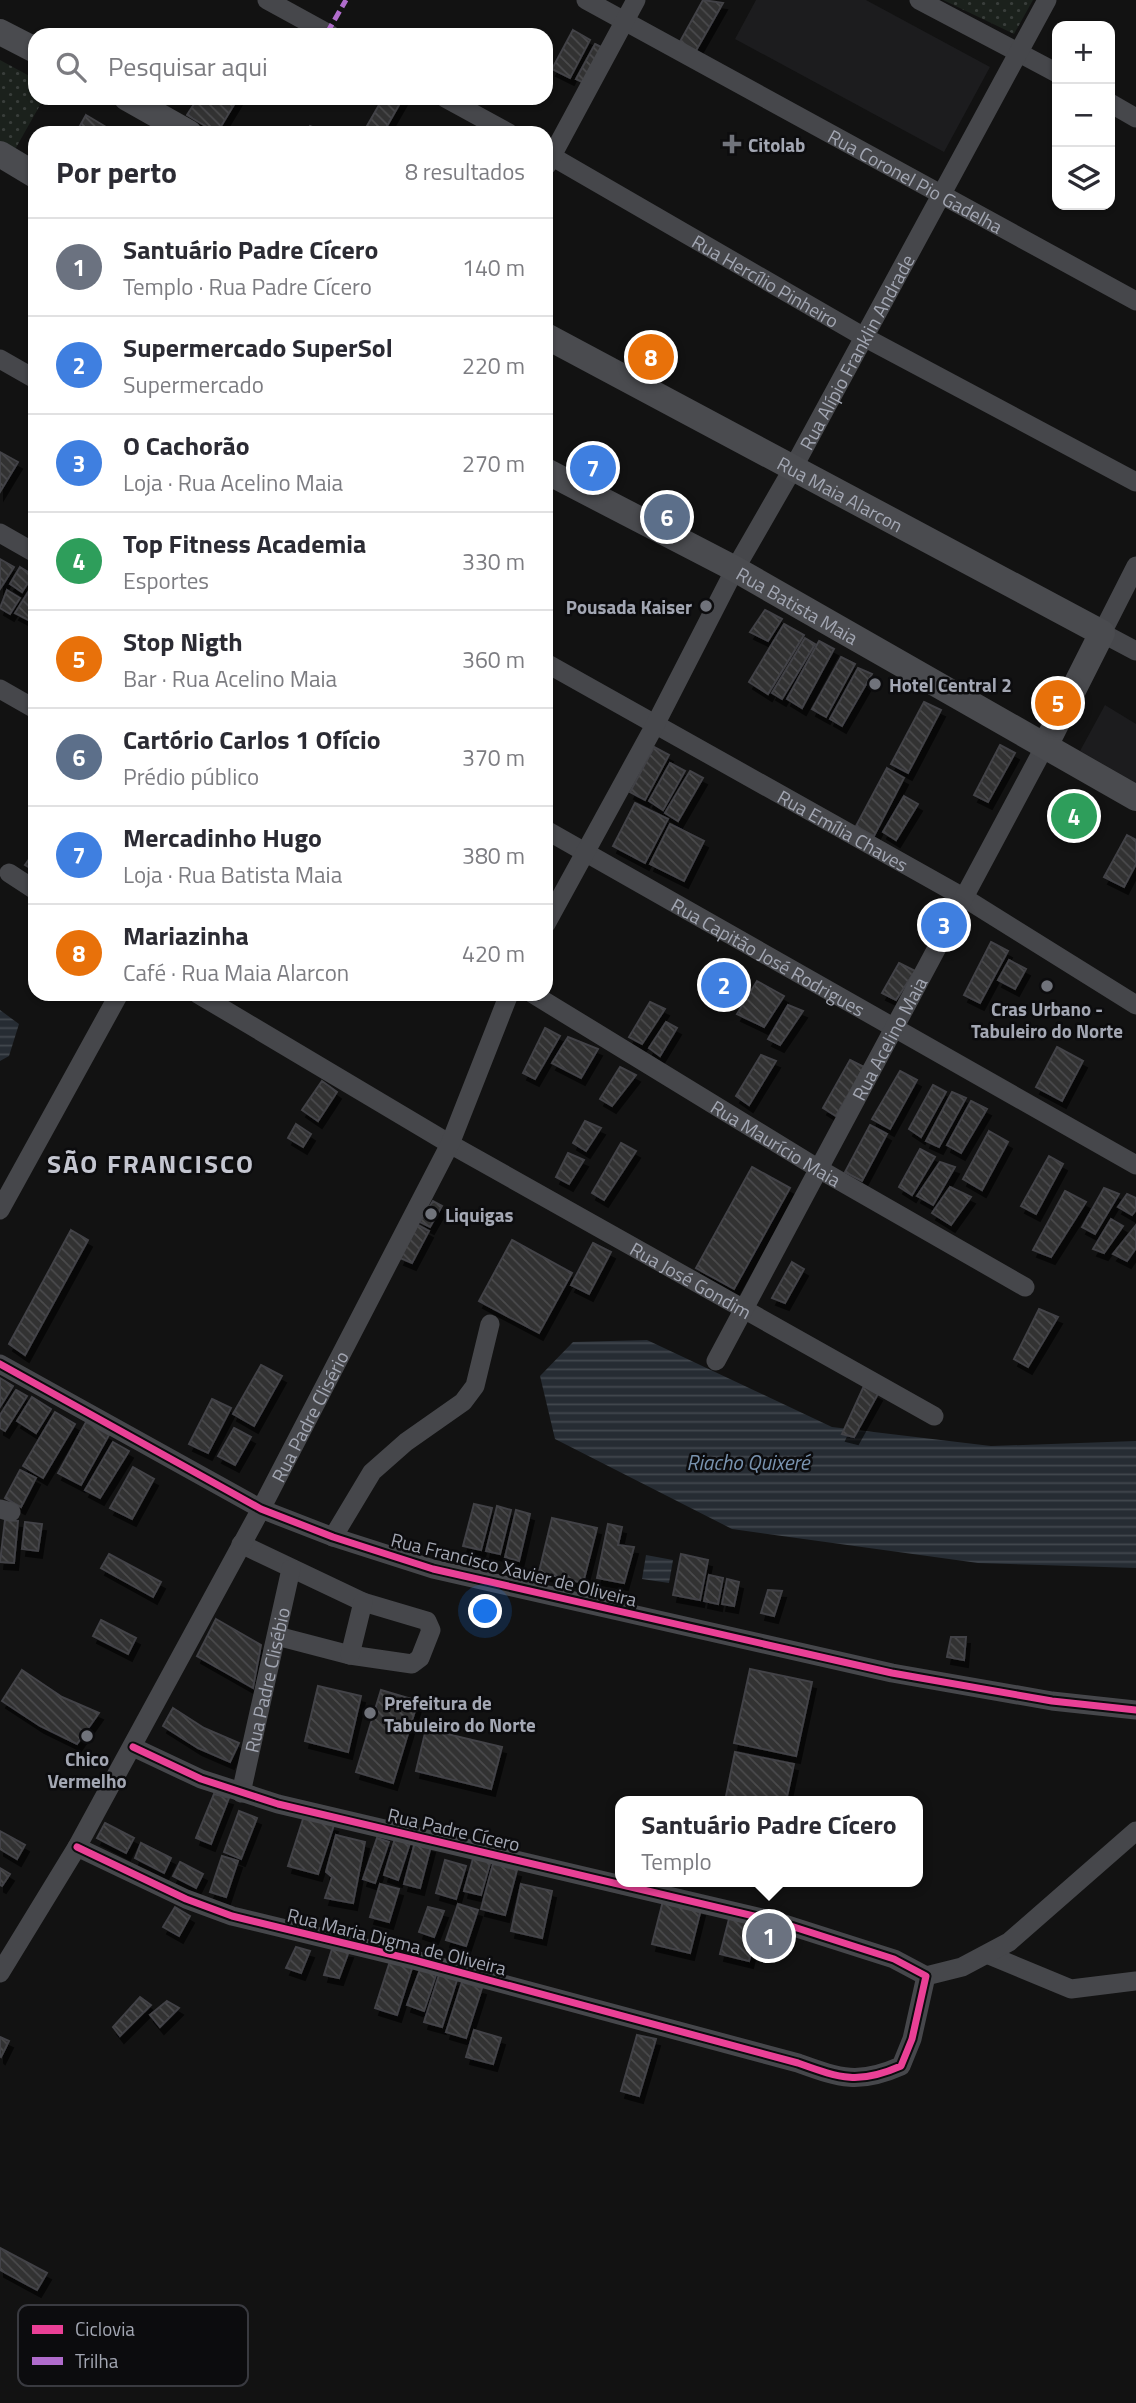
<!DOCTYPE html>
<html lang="pt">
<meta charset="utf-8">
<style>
:root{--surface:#fff;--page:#f2f2f3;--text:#2b2b33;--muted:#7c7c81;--line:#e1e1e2;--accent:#111827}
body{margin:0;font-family:"Titillium Web",sans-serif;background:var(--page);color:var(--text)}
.controls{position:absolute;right:21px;top:21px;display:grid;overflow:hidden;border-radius:14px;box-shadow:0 2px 5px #0004}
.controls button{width:63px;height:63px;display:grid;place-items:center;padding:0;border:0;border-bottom:2px solid var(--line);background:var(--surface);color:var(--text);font:35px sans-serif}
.you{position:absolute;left:486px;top:1612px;width:24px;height:24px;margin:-18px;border:5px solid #fff;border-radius:50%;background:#1a73e8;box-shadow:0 0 0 10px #1a73e833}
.badge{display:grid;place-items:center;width:46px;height:46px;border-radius:50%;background:var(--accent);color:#fff;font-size:23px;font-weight:700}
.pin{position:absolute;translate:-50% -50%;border:4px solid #fff;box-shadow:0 2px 7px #0006}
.popup{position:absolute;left:615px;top:1796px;width:308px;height:91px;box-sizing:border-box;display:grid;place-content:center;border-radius:14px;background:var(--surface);filter:drop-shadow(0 2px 5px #0005);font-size:23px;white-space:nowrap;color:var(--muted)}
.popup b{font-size:26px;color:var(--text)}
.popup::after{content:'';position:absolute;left:50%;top:100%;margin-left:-14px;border:14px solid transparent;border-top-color:var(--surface)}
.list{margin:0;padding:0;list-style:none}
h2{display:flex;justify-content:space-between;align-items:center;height:91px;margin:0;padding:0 28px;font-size:30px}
h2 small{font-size:23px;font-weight:400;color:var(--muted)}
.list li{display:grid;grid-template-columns:46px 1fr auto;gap:21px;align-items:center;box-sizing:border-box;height:98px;padding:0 28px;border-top:2px solid var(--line)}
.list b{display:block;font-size:26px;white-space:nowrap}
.list p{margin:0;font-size:23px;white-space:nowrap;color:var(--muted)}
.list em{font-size:23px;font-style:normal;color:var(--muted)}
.icon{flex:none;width:38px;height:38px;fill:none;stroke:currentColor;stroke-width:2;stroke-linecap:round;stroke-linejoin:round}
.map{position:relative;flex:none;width:1136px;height:2403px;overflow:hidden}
.search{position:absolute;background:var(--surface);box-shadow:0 2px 5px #0004;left:28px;top:28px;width:525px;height:77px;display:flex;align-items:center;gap:18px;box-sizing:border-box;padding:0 24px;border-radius:21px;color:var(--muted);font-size:26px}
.panel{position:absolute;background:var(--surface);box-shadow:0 2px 5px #0004;left:28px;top:126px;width:525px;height:875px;border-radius:21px}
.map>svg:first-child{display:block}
</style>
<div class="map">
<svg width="1136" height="2403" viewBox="0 0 1136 2403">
<defs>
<pattern id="park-dots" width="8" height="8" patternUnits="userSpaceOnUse" patternTransform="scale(1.75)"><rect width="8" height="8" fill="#1b211c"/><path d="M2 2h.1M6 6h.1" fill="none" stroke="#393e3b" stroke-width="1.8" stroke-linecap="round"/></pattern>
<pattern id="water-rules" width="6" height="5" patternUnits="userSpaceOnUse" patternTransform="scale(1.75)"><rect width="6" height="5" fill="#262c33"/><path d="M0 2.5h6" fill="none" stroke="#42484e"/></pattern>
<pattern id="building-back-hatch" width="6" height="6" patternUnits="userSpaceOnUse" patternTransform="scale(1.75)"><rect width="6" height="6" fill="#303031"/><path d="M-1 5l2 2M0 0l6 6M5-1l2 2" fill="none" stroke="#4b4b4c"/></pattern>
<filter id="shadow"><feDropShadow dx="4" dy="7" stdDeviation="0" flood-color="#0009"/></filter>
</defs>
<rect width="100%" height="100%" fill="#121212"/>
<path fill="#1c1c1e" d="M756 0H866L990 67 944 152 735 39Z
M1105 705 1136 724V783L1080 751Z"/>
<path fill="url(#park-dots)" d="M943 0H1033L1014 34Z
M0 60 35 79V98H44L13 153 0 146Z"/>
<path fill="url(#water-rules)" d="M0 1010 19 1024 9 1056 0 1061Z
M647 1340 832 1427 991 1446 1136 1441V1568L978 1563 732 1529 555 1439 540 1376 573 1342Z
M646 1555 673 1560 669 1583 642 1579Z"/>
<path fill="url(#building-back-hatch)" stroke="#424246" stroke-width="2" filter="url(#shadow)" d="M703 0 723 3 693 56 677 47Z
M573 30 590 40 570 78 552 69Z
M595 44 605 49 586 84 576 79Z
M198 98H238L217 133 187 115Z
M383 98H403L383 133H363Z
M86 115 116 133H76Z
M310 126 324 133H306Z
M0 452 18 462 0 492Z
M0 559 14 567 0 589Z
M20 567 33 575 22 592 10 584Z
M35 581V617L32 622 15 613Z
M7 590 20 598 10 614 0 608Z
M765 610 782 619 768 641 750 632Z
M784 624 804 635 768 694 749 682Z
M805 638 815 644 782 699 772 693Z
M819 641 834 649 802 708 787 699Z
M841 657 855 664 826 717 812 709Z
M858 668 872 674 842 726 830 719Z
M924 702 941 710 908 773 891 764Z
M1000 745 1015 753 988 802 974 795Z
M654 747 669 755 645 800 630 792Z
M670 763 685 771 663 810 649 801Z
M887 768 904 778 874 836 856 826Z
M690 771 703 778 678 821 665 813Z
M904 796 918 804 896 840 883 832Z
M635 803 668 819 645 863 613 846Z
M670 824 704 841 684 881 650 864Z
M1127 835 1136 840V864L1124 887 1104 877Z
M35 851V871L25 865Z
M991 942 1008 951 980 1003 964 995Z
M1009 960 1026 969 1015 989 998 980Z
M899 963 915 971 896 1000 882 993Z
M757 981 784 996 764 1027 737 1014Z
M650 1002 665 1009 642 1044 629 1037Z
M788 1005 803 1011 780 1045 768 1039Z
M666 1022 677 1028 660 1056 649 1048Z
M545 1028 560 1036 535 1079 523 1073Z
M568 1037 598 1049 581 1078 552 1063Z
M1057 1047 1083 1061 1062 1101 1036 1087Z
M761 1055 776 1061 749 1105 736 1096Z
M850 1060 864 1067 836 1116 823 1108Z
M620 1067 636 1075 612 1106 600 1099Z
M900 1071 917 1080 890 1129 872 1119Z
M322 1081 337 1092 318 1121 302 1110Z
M933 1085 946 1092 921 1137 909 1129Z
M952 1092 966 1098 939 1147 926 1141Z
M971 1101 987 1109 961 1153 947 1145Z
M585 1121 601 1128 586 1151 573 1143Z
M296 1124 311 1134 303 1147 288 1138Z
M870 1125 887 1134 862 1181 845 1172Z
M989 1131 1008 1142 982 1190 963 1179Z
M621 1143 636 1151 604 1200 592 1193Z
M920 1149 935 1157 912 1195 899 1187Z
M568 1153 584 1160 569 1184 556 1177Z
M1049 1156 1063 1164 1036 1214 1021 1206Z
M940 1162 955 1167 933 1205 917 1196Z
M752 1167 790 1188 734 1289 696 1268Z
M950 1187 971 1197 951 1225 932 1213Z
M1104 1188 1119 1194 1095 1234 1082 1227Z
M1065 1191 1086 1202 1051 1257 1033 1250Z
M1127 1194 1136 1198V1210L1132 1215 1118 1207Z
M433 1201 442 1206 430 1227 420 1222Z
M1111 1219 1123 1226 1104 1253 1093 1249Z
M418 1225 429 1231 412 1263 400 1258Z
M1136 1225V1248L1127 1261 1113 1254Z
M71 1230 88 1240 25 1355 9 1344Z
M512 1240 572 1273 539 1333 479 1301Z
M593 1243 611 1252 589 1294 571 1285Z
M792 1262 804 1269 785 1303 772 1298Z
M1039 1309 1058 1317 1028 1367 1014 1359Z
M261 1365 282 1376 254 1426 233 1414Z
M0 1378 13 1386 0 1407Z
M864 1386 878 1394 854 1437 842 1434Z
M16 1390 27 1396 5 1431 0 1428V1415Z
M32 1397 51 1409 36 1433 17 1421Z
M212 1399 231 1408 208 1453 189 1444Z
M55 1412 75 1424 43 1478 23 1466Z
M86 1422 109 1435 81 1485 58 1473Z
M234 1428 251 1437 235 1465 218 1456Z
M113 1442 129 1451 100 1498 85 1490Z
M133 1467 154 1479 132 1519 110 1508Z
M20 1470 36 1478 21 1507 5 1498Z
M474 1504 492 1508 481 1550 463 1546Z
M497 1506 511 1510 500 1554 486 1551Z
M516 1510 530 1514 519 1561 505 1557Z
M552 1518 597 1528 583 1583 539 1572Z
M5 1520 18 1521 14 1563 0 1562Z
M25 1522 42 1524 38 1551 22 1549Z
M608 1524 622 1527 618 1545 634 1547 624 1583 597 1578Z
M109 1554 161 1582 153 1597 101 1568Z
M681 1554 708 1560 700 1600 673 1595Z
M709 1575 723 1578 718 1604 704 1601Z
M727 1579 739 1582 734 1606 722 1604Z
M768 1590 782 1591 774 1616 761 1613Z
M216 1619 261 1645 253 1688 197 1656Z
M101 1620 136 1638 128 1654 93 1636Z
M951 1637H966L964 1660 947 1657Z
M750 1669 812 1682 796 1756 734 1743Z
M22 1670 62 1697 99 1713 77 1744 40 1726 2 1701Z
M318 1686 361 1696 348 1752 305 1741Z
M381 1690 418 1701 393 1783 356 1772Z
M173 1708 204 1728 239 1743 230 1762 198 1748 163 1726Z
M426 1729 502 1747 491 1789 416 1771Z
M735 1752 794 1764 786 1801H725Z
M214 1794 229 1798 211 1844 196 1838Z
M239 1811 257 1818 241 1859 224 1852Z
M304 1816 334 1825 318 1874 288 1866Z
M105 1823 134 1838 126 1853 97 1838Z
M0 1831 25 1845 17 1859 0 1849Z
M336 1835 365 1842 353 1903 325 1898 332 1877 326 1872Z
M396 1835 411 1840 398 1880 384 1875Z
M377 1838 389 1842 375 1883 363 1879Z
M415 1842 431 1846 420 1888 404 1884Z
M141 1843 171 1858 164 1873 135 1858Z
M474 1855 491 1860 481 1895 464 1891Z
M222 1856 238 1861 226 1897 210 1892Z
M445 1860 466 1866 456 1899 436 1893Z
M180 1862 203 1874 196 1888 173 1876Z
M493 1864 517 1870 505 1915 481 1909Z
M0 1868 10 1874 2 1886 0 1885Z
M380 1884 399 1889 389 1922 370 1917Z
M521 1884 552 1891 542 1938 511 1931Z
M663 1901 701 1909 690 1953 652 1944Z
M458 1904 478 1910 466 1946 446 1940Z
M175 1907 190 1916 179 1936 163 1927Z
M428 1907 444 1911 434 1937 419 1932Z
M730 1915 759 1923 749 1961 720 1954Z
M296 1947 310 1951 301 1973 286 1968Z
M332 1949 349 1951 339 1978 324 1975Z
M391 1958 413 1965 397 2015 375 2008Z
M421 1967 437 1972 424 2011 407 2005Z
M439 1975 457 1980 442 2027 424 2022Z
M462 1982 482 1988 466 2038 446 2032Z
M140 1997 151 2005 120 2036 113 2027Z
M167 2001 179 2008 160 2027 150 2015Z
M474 2030 501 2038 493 2064 466 2057Z
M637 2035 656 2039 639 2096 621 2091Z
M0 2037 9 2041 1 2057 0 2056Z
M0 2248 47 2273 37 2290 0 2270Z"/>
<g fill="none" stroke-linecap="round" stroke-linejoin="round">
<g stroke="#46474b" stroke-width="19">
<path d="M267 0 331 35"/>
<path id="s1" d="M586 0 1136 301"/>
<path d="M919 0 1057 73"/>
<path d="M445 98 509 133"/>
<path d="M1110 103 1136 118"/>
<path id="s2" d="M546 153 864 337 1136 482"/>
<path d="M547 165 636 0"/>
<path d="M0 359 35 379"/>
<path d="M0 533 35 553"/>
<path d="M1136 566 1102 633 1136 651"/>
<path id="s3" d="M546 663 963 897 1136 1005"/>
<path d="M0 689 35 709"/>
<path id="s4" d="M546 830 1136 1165"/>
<path d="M9 873 35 890"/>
<path id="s5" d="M546 924 655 725 735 569 792 470 1047 0"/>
<path id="s6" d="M198 994 450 1144 934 1416"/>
<path id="s7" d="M533 994 819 1169 1025 1287"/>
<path d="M0 1210 119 994"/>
<path id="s8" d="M716 1361 1046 744"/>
<path d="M0 1364 261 1509 333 1537 433 1569 892 1673 1052 1701 1136 1710"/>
<path d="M0 1509 11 1512"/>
<path d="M333 1537 372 1472 406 1442 463 1402 475 1386 490 1324"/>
<path d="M241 1544 363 1602 427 1621 431 1630 420 1658 412 1664 350 1655 277 1636"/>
<path d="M350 1655 363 1602"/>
<path id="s9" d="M241 1793 291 1569"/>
<path d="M77 1847 186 1899 232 1916 414 1960 798 2063C840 2078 858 2085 901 2066L912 2039 926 1976 894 1959 775 1921 278 1804 201 1779 133 1747"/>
<path d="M989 1955 1071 1989 1136 1981"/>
<path id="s10" d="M0 1973 77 1847 261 1509 450 1144 509 994"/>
<path d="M926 1976 962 1967 1009 1942 1136 1831"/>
</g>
<g stroke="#4a4b4f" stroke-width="26">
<path d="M0 32 35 50"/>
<path d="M127 98 189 133"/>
<path d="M0 154 35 175"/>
<path id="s11" d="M546 336 1102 633 1046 744"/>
<path id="s12" d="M546 471 735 569 1136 798"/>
</g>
<path stroke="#b06ccc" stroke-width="5" stroke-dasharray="10 5" stroke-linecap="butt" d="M327 33 346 0"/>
<g stroke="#0c0c0e" stroke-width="11">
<path id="cycleway" d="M0 1364 261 1509 333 1537 433 1569 892 1673 1052 1701 1136 1710
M77 1847 186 1899 232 1916 414 1960 798 2063C840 2078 858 2085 901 2066L912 2039 926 1976 894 1959 775 1921 278 1804 201 1779 133 1747"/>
</g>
<use href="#cycleway" stroke="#ea4096" stroke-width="7"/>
</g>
<g fill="#70737b" stroke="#0c0c0e" stroke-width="2.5">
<path d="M728.5 133.5h7v7h7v7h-7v7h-7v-7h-7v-7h7z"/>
<circle cx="706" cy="606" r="7"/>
<circle cx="875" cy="684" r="7"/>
<circle cx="1047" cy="986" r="7"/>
<circle cx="431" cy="1214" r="7"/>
<circle cx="370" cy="1713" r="7"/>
<circle cx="87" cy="1736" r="7"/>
</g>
<g text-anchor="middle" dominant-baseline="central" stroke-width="5" stroke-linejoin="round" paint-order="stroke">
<g font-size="19" font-weight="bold" fill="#a3a7b3" stroke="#0c0c0e" text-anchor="start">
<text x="748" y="144">Citolab</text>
<text x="692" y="606" text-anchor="end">Pousada Kaiser</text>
<text x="889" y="684">Hotel Central 2</text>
<text x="1047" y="1008" text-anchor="middle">Cras Urbano -<tspan x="1047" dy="22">Tabuleiro do Norte</tspan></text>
<text x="445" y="1214">Liquigas</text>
<text x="384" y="1702">Prefeitura de<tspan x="384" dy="22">Tabuleiro do Norte</tspan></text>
<text x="87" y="1758" text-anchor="middle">Chico<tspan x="87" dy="22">Vermelho</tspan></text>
</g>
<g font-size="19" fill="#a3a7b3" stroke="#0c0c0e">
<text stroke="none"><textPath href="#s1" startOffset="376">Rua Coronel Pio Gadelha</textPath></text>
<text stroke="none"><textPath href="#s2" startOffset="254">Rua Hercílio Pinheiro</textPath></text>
<text stroke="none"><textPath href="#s5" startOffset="651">Rua Alípio Franklin Andrade</textPath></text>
<text stroke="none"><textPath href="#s11" startOffset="334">Rua Maia Alarcon</textPath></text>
<text stroke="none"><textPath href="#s12" startOffset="285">Rua Batista Maia</textPath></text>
<text stroke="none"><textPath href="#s3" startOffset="341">Rua Emília Chaves</textPath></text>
<text stroke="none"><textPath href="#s4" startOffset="256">Rua Capitão José Rodrigues</textPath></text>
<text stroke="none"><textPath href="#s8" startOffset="366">Rua Acelino Maia</textPath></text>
<text stroke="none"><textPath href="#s7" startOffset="285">Rua Maurício Maia</textPath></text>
<text stroke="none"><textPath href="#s6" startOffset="570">Rua José Gondim</textPath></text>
<text stroke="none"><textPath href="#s10" startOffset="637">Rua Padre Clisério</textPath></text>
<text transform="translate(514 1569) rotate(14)">Rua Francisco Xavier de Oliveira</text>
<text stroke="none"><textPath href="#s9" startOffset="116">Rua Padre Clisébio</textPath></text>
<text transform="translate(454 1829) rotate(13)">Rua Padre Cícero</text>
<text transform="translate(397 1941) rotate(14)">Rua Maria Digma de Oliveira</text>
</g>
<g font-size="21" font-style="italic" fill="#7993af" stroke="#0c0c0e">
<text x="748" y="1462">Riacho Quixeré</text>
</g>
<g font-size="26" font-weight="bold" letter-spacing="2" fill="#c4c6d0" stroke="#0c0c0e">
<text x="151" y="1163">SÃO FRANCISCO</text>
</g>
</g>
<rect x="18" y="2305" width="230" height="81" rx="10" fill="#0c0c0e" stroke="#393a40" stroke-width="2"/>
<rect x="32" y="2325" width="31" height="9" fill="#ea4096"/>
<rect x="32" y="2357" width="31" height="8" fill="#b06ccc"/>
<g font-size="19" fill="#a3a7b3">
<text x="75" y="2336">Ciclovia</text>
<text x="75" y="2368">Trilha</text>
</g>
</svg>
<div class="controls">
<button>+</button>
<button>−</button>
<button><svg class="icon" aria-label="layers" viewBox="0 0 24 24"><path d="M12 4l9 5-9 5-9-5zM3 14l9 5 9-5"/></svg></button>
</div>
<div class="you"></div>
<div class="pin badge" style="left:769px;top:1936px;background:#6b7280">1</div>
<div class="popup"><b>Santuário Padre Cícero</b>Templo</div>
<div class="pin badge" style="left:724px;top:985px;background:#3f7fe0">2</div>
<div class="pin badge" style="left:944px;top:925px;background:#3f7fe0">3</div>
<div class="pin badge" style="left:1074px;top:816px;background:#2e9e5b">4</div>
<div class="pin badge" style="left:1058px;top:703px;background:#e8710a">5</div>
<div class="pin badge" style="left:667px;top:517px;background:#5c6f8a">6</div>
<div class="pin badge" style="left:593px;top:468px;background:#3f7fe0">7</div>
<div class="pin badge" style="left:651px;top:357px;background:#e8710a">8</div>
<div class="search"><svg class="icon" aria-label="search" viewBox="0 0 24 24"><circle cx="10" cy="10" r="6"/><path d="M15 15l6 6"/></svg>Pesquisar aqui</div>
<section class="panel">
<h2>Por perto<small>8 resultados</small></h2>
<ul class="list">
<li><span class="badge" style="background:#6b7280">1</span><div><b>Santuário Padre Cícero</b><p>Templo · Rua Padre Cícero</p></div><em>140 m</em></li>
<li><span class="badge" style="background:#3f7fe0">2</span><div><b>Supermercado SuperSol</b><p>Supermercado</p></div><em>220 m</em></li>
<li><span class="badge" style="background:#3f7fe0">3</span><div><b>O Cachorão</b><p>Loja · Rua Acelino Maia</p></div><em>270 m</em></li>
<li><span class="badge" style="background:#2e9e5b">4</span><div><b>Top Fitness Academia</b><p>Esportes</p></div><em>330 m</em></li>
<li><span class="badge" style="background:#e8710a">5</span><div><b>Stop Nigth</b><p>Bar · Rua Acelino Maia</p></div><em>360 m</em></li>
<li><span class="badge" style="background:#5c6f8a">6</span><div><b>Cartório Carlos 1 Ofício</b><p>Prédio público</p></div><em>370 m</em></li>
<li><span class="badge" style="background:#3f7fe0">7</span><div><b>Mercadinho Hugo</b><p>Loja · Rua Batista Maia</p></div><em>380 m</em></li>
<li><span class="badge" style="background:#e8710a">8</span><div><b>Mariazinha</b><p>Café · Rua Maia Alarcon</p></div><em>420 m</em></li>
</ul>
</section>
</div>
